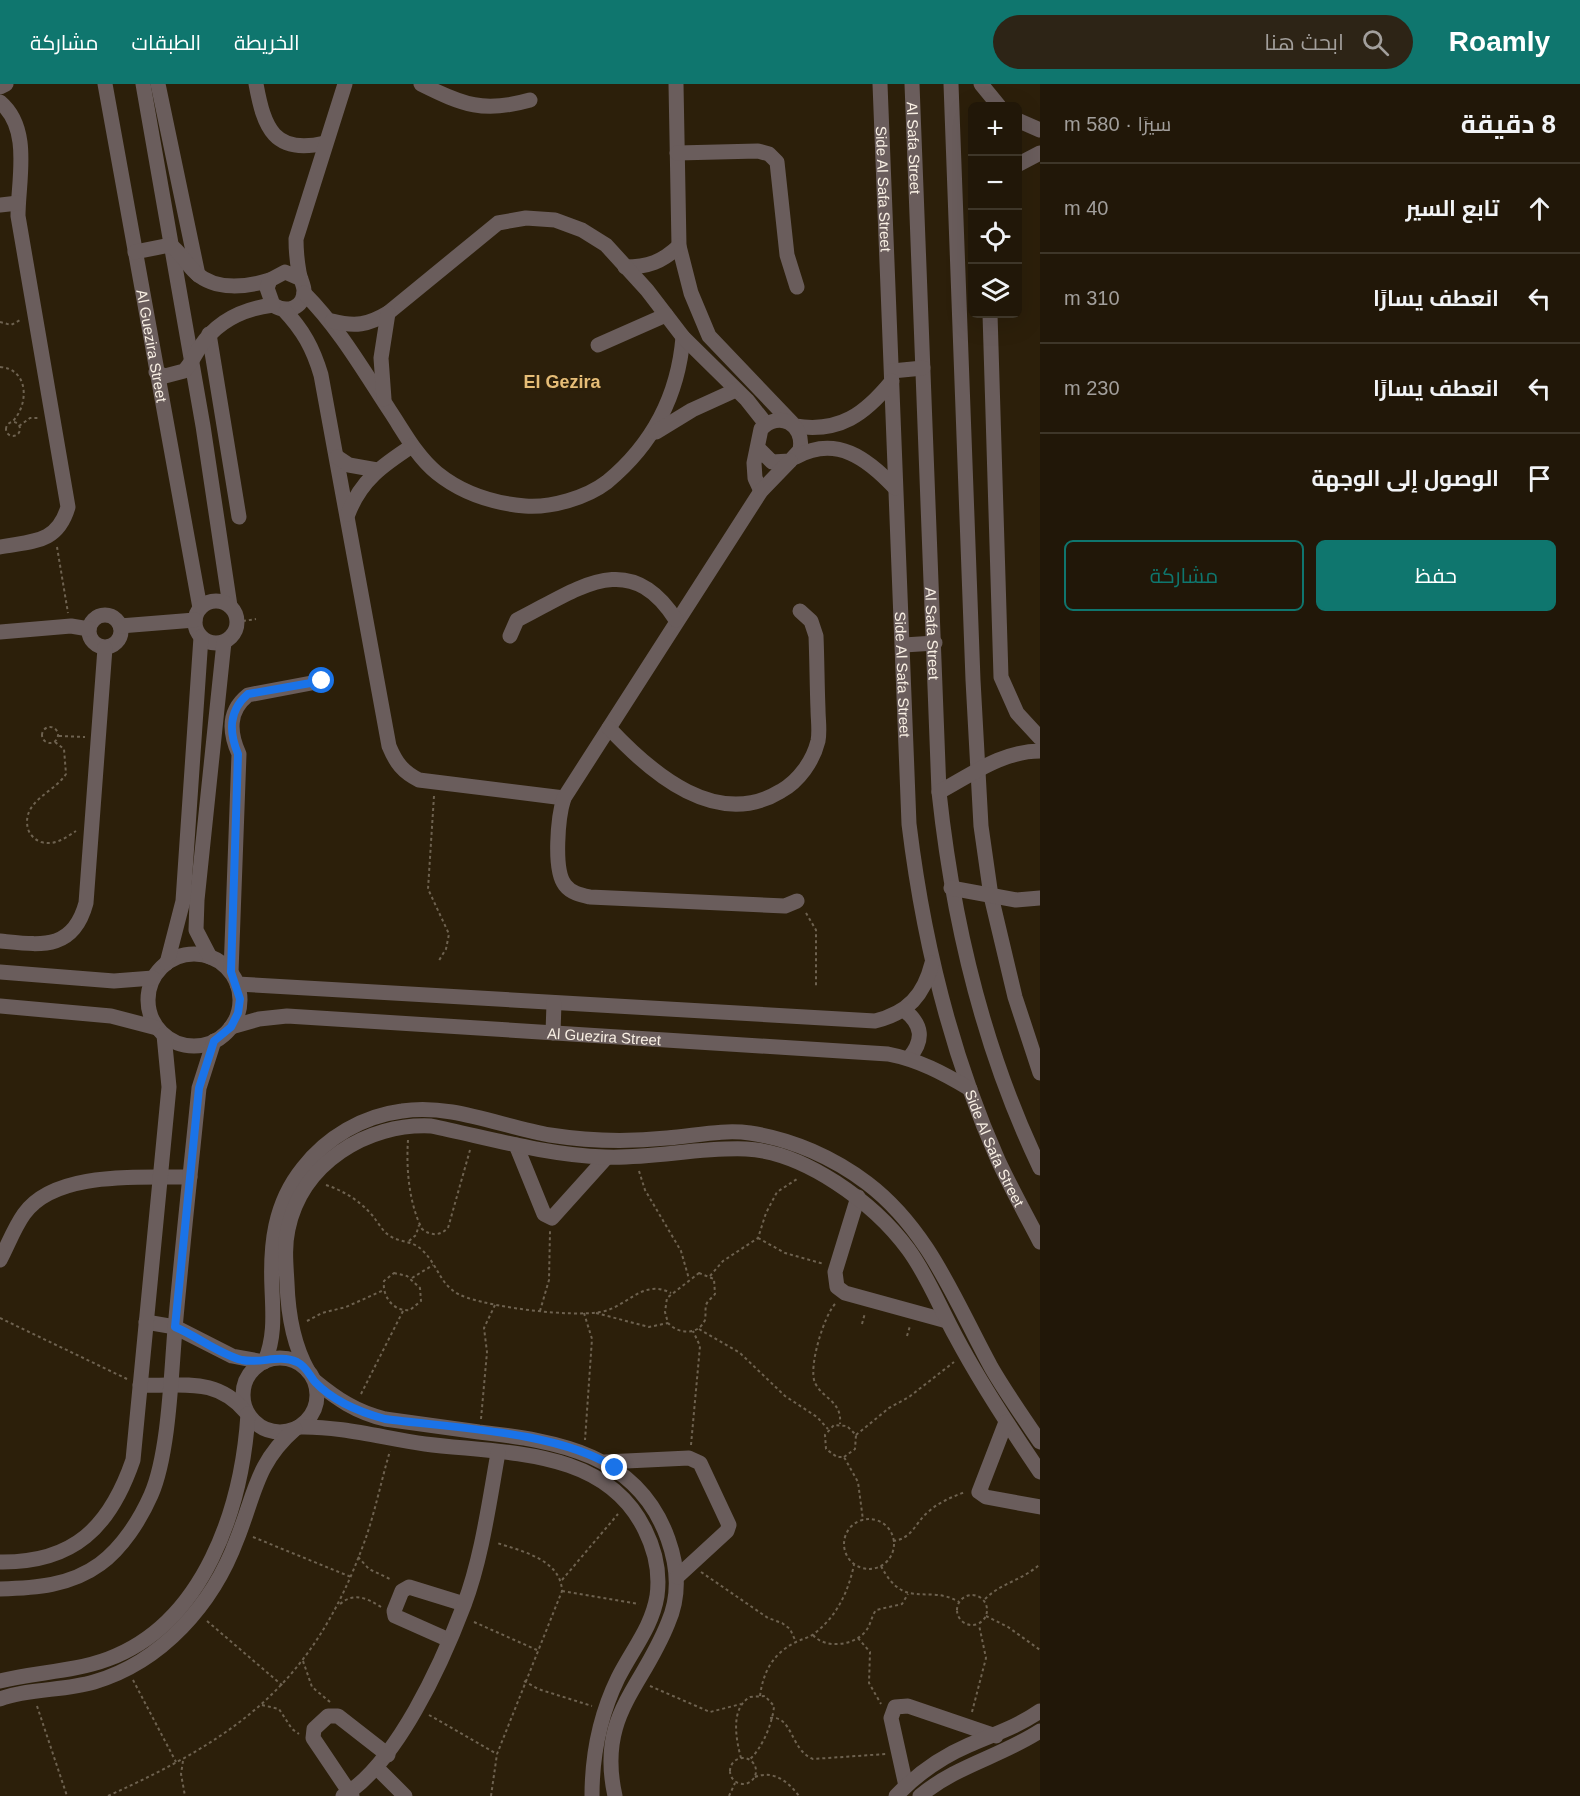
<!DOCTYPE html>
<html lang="ar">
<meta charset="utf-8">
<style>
:root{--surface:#211708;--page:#2d2416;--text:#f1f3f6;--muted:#a29f9c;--line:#3e3629;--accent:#0f766e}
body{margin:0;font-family:Arial,Cairo,sans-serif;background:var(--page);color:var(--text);direction:rtl}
.controls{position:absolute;right:18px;top:18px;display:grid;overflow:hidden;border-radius:9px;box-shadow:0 6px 24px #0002}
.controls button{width:54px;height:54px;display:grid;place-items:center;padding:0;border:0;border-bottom:2px solid var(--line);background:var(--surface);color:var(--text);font:30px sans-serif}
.stop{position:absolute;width:18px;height:18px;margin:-14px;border:4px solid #1a73e8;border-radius:50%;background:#fff}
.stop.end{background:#1a73e8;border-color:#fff;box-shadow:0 2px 6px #0008}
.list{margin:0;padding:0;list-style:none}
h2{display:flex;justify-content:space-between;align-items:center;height:78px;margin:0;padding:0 24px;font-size:26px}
h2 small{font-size:20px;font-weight:400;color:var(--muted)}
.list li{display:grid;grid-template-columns:39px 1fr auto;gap:18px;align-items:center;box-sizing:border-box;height:90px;padding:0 24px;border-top:2px solid var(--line)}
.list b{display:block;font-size:22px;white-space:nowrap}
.list em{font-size:20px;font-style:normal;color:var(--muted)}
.actions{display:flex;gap:12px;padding:18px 24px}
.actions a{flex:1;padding:14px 0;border:2px solid var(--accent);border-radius:9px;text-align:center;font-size:21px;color:var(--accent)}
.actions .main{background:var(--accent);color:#fff}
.icon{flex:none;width:33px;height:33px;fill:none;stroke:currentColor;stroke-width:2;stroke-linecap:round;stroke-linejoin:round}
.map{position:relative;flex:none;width:1040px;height:1712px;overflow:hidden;direction:ltr}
header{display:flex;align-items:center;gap:36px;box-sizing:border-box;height:84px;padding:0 30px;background:var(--accent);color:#fff}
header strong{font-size:28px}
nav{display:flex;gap:33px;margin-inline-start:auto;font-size:21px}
.search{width:420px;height:54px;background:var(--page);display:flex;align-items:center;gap:15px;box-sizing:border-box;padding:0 21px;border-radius:33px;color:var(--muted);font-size:22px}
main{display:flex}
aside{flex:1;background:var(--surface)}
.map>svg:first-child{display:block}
</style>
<header>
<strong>Roamly</strong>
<div class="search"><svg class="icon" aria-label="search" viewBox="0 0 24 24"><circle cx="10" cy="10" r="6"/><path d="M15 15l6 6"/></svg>ابحث هنا</div>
<nav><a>الخريطة</a><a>الطبقات</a><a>مشاركة</a></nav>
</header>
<main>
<aside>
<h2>8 دقيقة<small>سيرًا · 580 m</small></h2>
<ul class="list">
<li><svg class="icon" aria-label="ahead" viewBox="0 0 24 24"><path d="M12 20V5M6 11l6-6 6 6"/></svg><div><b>تابع السير</b></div><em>40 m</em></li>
<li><svg class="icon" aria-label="left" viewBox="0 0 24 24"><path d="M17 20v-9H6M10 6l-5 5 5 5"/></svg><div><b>انعطف يسارًا</b></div><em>310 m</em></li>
<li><svg class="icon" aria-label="left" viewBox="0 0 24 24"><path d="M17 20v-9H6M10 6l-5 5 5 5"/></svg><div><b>انعطف يسارًا</b></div><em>230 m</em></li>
<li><svg class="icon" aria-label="arrive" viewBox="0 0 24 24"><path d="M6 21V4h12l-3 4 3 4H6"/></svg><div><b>الوصول إلى الوجهة</b></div></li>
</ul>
<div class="actions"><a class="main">حفظ</a><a>مشاركة</a></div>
</aside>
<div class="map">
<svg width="1040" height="1712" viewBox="0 0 1040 1712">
<rect width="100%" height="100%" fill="#2c1f0a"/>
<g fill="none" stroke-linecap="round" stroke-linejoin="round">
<path stroke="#6e6250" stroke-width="2" stroke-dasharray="3 3" stroke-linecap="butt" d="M0 238 11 241 22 235
M0 283C29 285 29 320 13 337
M6 345a7 7 0 1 1 14 0a7 7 0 1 1-14 0Z
M19 342 30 334H39
M57 463 68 529
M237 538 256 535
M42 651a8 8 0 1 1 16 0a8 8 0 1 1-16 0Z
M59 652 85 653
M55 658 64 665 66 690C54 709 21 717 28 745 30 751 35 756 41 758 55 762 65 754 76 747
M434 712 428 805 449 850 446 865 438 878
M806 829 816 846V904
M408 1056C406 1085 409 1119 422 1145 431 1152 440 1152 448 1144L470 1066
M639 1087 645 1106 681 1167 689 1195
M326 1101C344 1107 360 1117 372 1131 378 1138 382 1147 390 1152 401 1159 412 1156 422 1166 441 1184 439 1205 468 1214 499 1224 569 1233 600 1228 627 1224 642 1194 671 1209
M758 1154 785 1169 824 1180
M409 1157 416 1151 419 1141
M394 1189 407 1192 420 1204 421 1217 410 1226C394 1228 382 1213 384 1197Z
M699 1189 714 1195 715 1210C712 1214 708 1216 706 1221 705 1226 706 1231 705 1236 698 1252 678 1250 668 1239L665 1228 667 1214Z
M710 1192 723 1177 758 1154 766 1129 777 1108 797 1095
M412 1194 433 1181
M835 1220C824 1232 808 1283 815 1299 824 1316 842 1317 840 1340
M540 1227 549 1196 550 1147
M584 1229 592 1255 585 1356
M596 1229 649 1243 668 1239
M0 1234 127 1295
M307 1237 322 1229 346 1223 384 1206
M862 1240 865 1229
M699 1245 740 1269 785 1312 817 1333 828 1345
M907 1252 910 1242
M361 1310 403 1227
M481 1335 487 1268 484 1244 495 1221
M856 1351 889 1324 909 1313 954 1278
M691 1361 700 1262 693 1247
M844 1373 855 1365 856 1351 847 1342 834 1341 825 1351 826 1365 837 1373H844L858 1398 863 1436
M844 1460a25 25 0 1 1 50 0a25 25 0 1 1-50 0Z
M253 1453 351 1493
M893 1457C912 1455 915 1439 928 1428 939 1418 952 1413 965 1408
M358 1473 369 1485 392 1496
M881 1482C905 1528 927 1499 959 1518
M701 1488 768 1534 782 1539 790 1545 796 1558
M562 1496 618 1430
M562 1507 639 1520
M957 1526a15 15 0 1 1 30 0a15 15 0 1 1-30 0Z
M985 1515C1001 1499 1023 1496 1040 1480
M340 1520C354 1508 367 1514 381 1523
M986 1532 1008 1543 1040 1566
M207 1537 283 1602
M474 1538 537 1566
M813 1551C825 1565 853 1562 865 1548 871 1541 871 1533 876 1526L902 1520 908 1510
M858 1554 870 1568 869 1599 881 1620
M303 1577 312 1603 330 1618
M133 1596 176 1678
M524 1597 538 1605 592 1622
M650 1602 710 1628 741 1620
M760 1612C763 1588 773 1570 794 1559 801 1555 809 1554 815 1549 837 1532 848 1508 854 1481
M262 1621 279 1625 292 1645 299 1650
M37 1622 67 1712
M972 1628 986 1574 979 1541
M429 1631 497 1670
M770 1634C793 1631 790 1666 813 1675L886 1670
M730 1687a13 13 0 1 1 26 0a13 13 0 1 1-26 0Z
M741 1674C736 1656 730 1624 750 1613L765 1612 774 1622C773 1638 762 1665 749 1676
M183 1677 181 1690 185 1712
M755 1693C773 1686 788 1697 799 1712
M108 1712C240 1652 313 1599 364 1459 375 1429 381 1397 390 1367
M491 1712 497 1670 562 1507C561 1476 522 1467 497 1459
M729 1712 735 1699"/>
<g stroke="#6a5d5c" stroke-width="15">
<path id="s1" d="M105 0 200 524"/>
<path d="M143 0 203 342 230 522"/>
<path d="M158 0 198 191"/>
<path d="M256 0C264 44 274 71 325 59"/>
<path d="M421 0C463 21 484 29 530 16"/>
<path d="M676 0 679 162 691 209 709 252 792 339"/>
<path id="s2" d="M880 0 909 740C923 855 951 970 998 1076 1011 1104 1026 1131 1040 1158"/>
<path id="s3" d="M912 0 939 708C953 839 983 965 1040 1084"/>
<path d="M951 0 973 596 981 742 991 812 1015 913 1040 989"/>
<path d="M981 0 999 22"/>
<path d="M0 3 6 0"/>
<path d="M0 18C32 45 18 96 18 132L68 423C57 460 32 457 0 463"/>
<path d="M1017 36 1040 46"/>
<path d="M677 69 758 67 769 70 777 78 787 171 797 203"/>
<path d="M1017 81 1040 69"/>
<path d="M0 121 18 119"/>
<path d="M135 168 170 161C181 168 186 180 196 189 216 207 247 203 270 196"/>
<path d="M625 183C648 183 662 178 679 162"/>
<path d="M301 195 285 188 270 196 267 204 273 221C286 229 304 225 304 207 304 201 300 195 299 188 297 177 296 167 296 155L345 0"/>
<path d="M304 209C339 244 363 286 390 327 404 348 417 373 437 389 463 410 492 419 525 422 551 424 586 414 607 398 653 360 678 313 683 253"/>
<path d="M284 226C303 246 313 264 321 291L389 662C396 679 403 688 419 696L564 714"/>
<path d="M990 230 1001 593 1017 629 1040 654"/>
<path d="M332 237C355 243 368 241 388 229L498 139 526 134 555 136 582 146 606 161 647 206 683 253 747 316 766 340"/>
<path d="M209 250 239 433"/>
<path d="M598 261 666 231"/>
<path d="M892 287 923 284"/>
<path d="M156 288 165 292 184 287C191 280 194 272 200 263 217 237 242 225 273 221"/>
<path d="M384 315 381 274 388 229"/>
<path d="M795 342C840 349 865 330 892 297"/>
<path d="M656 348 692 326 736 306"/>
<path d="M759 365 772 378 790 377 800 366C805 340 779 326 761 345L754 379 755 394 761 407"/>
<path d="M337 373 349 381 377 386"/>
<path d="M796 373C836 351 867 374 895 404"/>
<path d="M790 377 761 407 564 714C558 732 553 786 565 801 571 809 581 811 590 813L785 822 797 817"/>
<path d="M348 430C361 396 383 381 412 362"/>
<circle cx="216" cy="538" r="21"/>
<circle cx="105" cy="547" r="16"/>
<path d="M120 542 195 536"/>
<path d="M0 548 71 542 89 545"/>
<path d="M510 552 517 536C577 506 629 462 676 536"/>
<path d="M904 561 935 559"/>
<path d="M609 644C652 690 717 746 781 707 799 697 813 677 818 657 820 647 818 635 818 625 817 601 817 576 816 552L811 537 800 527"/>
<path d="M939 708C971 691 1002 667 1040 667"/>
<path d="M951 804 1016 816 1040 814"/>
<path d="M0 857C41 861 73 867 86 819L105 564"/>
<circle cx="194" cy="916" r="46"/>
<path d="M210 873 196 846 197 816 224 558"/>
<path d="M167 879 183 817 201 553"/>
<path d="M0 888 114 897 153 894"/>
<path d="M231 888 239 670C229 648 228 627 248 611L322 597"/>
<path d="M237 900 875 937C908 929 924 911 932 879"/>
<path d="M0 922 111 932 157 944"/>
<path d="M904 926C923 941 924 956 909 974"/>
<path id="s4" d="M231 943 259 935 287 932 888 970C919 976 943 989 970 1005"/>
<path d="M553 949 554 919"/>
<path d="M516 1061 544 1130 552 1134 606 1074"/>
<path d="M858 1113 835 1188 837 1203 845 1209 947 1237"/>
<path d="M0 1176C8 1161 14 1144 24 1130 55 1086 141 1094 190 1093"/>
<path d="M146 1238 175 1243 232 1272 264 1278"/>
<circle cx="280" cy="1311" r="37"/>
<path d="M265 1277C275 1253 273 1230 272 1205 270 1161 274 1120 303 1084 327 1053 363 1032 402 1027 451 1019 502 1043 550 1051 588 1057 628 1058 667 1054 694 1052 723 1045 750 1049 792 1055 834 1074 867 1099 929 1146 955 1217 991 1283 1006 1309 1023 1333 1040 1358"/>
<path d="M308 1287C293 1260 288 1230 287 1199 286 1181 284 1163 288 1145 302 1079 367 1039 431 1042 489 1054 546 1071 605 1073 652 1075 699 1063 746 1065 805 1068 874 1119 908 1165 928 1192 940 1224 956 1253 981 1300 1010 1344 1040 1388"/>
<path d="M315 1297C337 1315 356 1328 385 1335 416 1339 448 1344 479 1348 558 1357 638 1370 668 1455 678 1483 680 1512 668 1539 642 1605 597 1631 615 1712"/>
<path d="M140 1301C183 1303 215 1292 246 1328"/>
<path d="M1006 1338 979 1408 986 1413 1040 1423"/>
<path d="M299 1343C341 1342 383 1354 425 1360 503 1370 605 1363 645 1446 655 1466 660 1490 657 1512 652 1543 632 1566 618 1594 600 1631 592 1670 592 1712"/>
<path d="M605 1378 689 1374 700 1379 729 1441 727 1447 677 1493"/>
<path d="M0 1478C74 1479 110 1443 133 1376L169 1003 164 951"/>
<path d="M0 1505C35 1504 70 1502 100 1480 122 1464 140 1436 151 1411 169 1370 171 1291 175 1245 182 1165 191 1084 199 1004L214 957"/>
<path d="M449 1556 395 1532 394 1527 402 1507 409 1503 464 1520"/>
<path d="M0 1597C36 1588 73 1588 108 1575 205 1539 242 1423 248 1330"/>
<path d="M0 1615C30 1604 64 1607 94 1598 162 1578 213 1520 237 1455 255 1410 256 1379 295 1345"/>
<path d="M377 1684 405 1712"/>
<path d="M906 1702 891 1634 895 1623 908 1622 996 1652"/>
<path d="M343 1712C397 1679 442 1579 464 1521 482 1473 489 1419 498 1369"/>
<path d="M352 1712 313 1654 314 1645 328 1632H338L388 1671"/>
<path d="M896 1712C917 1690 941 1673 969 1661 994 1650 1017 1643 1040 1627"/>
<path d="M920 1712C957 1681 1000 1673 1040 1647"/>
</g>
</g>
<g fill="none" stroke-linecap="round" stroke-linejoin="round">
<path stroke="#1a73e8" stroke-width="8" d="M322 597 248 610C228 627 229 648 238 670L231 888 240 915 238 929 231 943 214 957 199 1004 175 1243C197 1252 219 1270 242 1276 261 1280 279 1270 297 1278 307 1283 309 1291 315 1298 334 1318 359 1328 385 1335 452 1344 559 1347 615 1384"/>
</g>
<g text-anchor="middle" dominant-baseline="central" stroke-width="5" stroke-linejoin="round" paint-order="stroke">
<g font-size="15" fill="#f9f0e4" stroke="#2c1f0a">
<text stroke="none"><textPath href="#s3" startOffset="64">Al Safa Street</textPath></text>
<text stroke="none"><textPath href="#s2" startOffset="105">Side Al Safa Street</textPath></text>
<text stroke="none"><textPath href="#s1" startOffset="266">Al Guezira Street</textPath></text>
<text stroke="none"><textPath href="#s3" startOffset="550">Al Safa Street</textPath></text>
<text stroke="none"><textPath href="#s2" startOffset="591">Side Al Safa Street</textPath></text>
<text stroke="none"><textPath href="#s4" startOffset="375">Al Guezira Street</textPath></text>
<text stroke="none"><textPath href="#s2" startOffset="1077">Side Al Safa Street</textPath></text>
</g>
<g font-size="18" font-weight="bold" fill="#e6bd77" stroke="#2c1f0a">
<text x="562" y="298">El Gezira</text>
</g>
</g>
</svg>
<div class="controls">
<button>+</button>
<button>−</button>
<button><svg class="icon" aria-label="locate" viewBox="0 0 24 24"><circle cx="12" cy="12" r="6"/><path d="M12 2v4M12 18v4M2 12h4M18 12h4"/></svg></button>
<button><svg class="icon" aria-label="layers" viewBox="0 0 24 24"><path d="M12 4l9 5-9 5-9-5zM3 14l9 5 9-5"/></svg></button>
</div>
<div class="stop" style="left:322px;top:597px"></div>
<div class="stop end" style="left:615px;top:1384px"></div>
</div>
</main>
